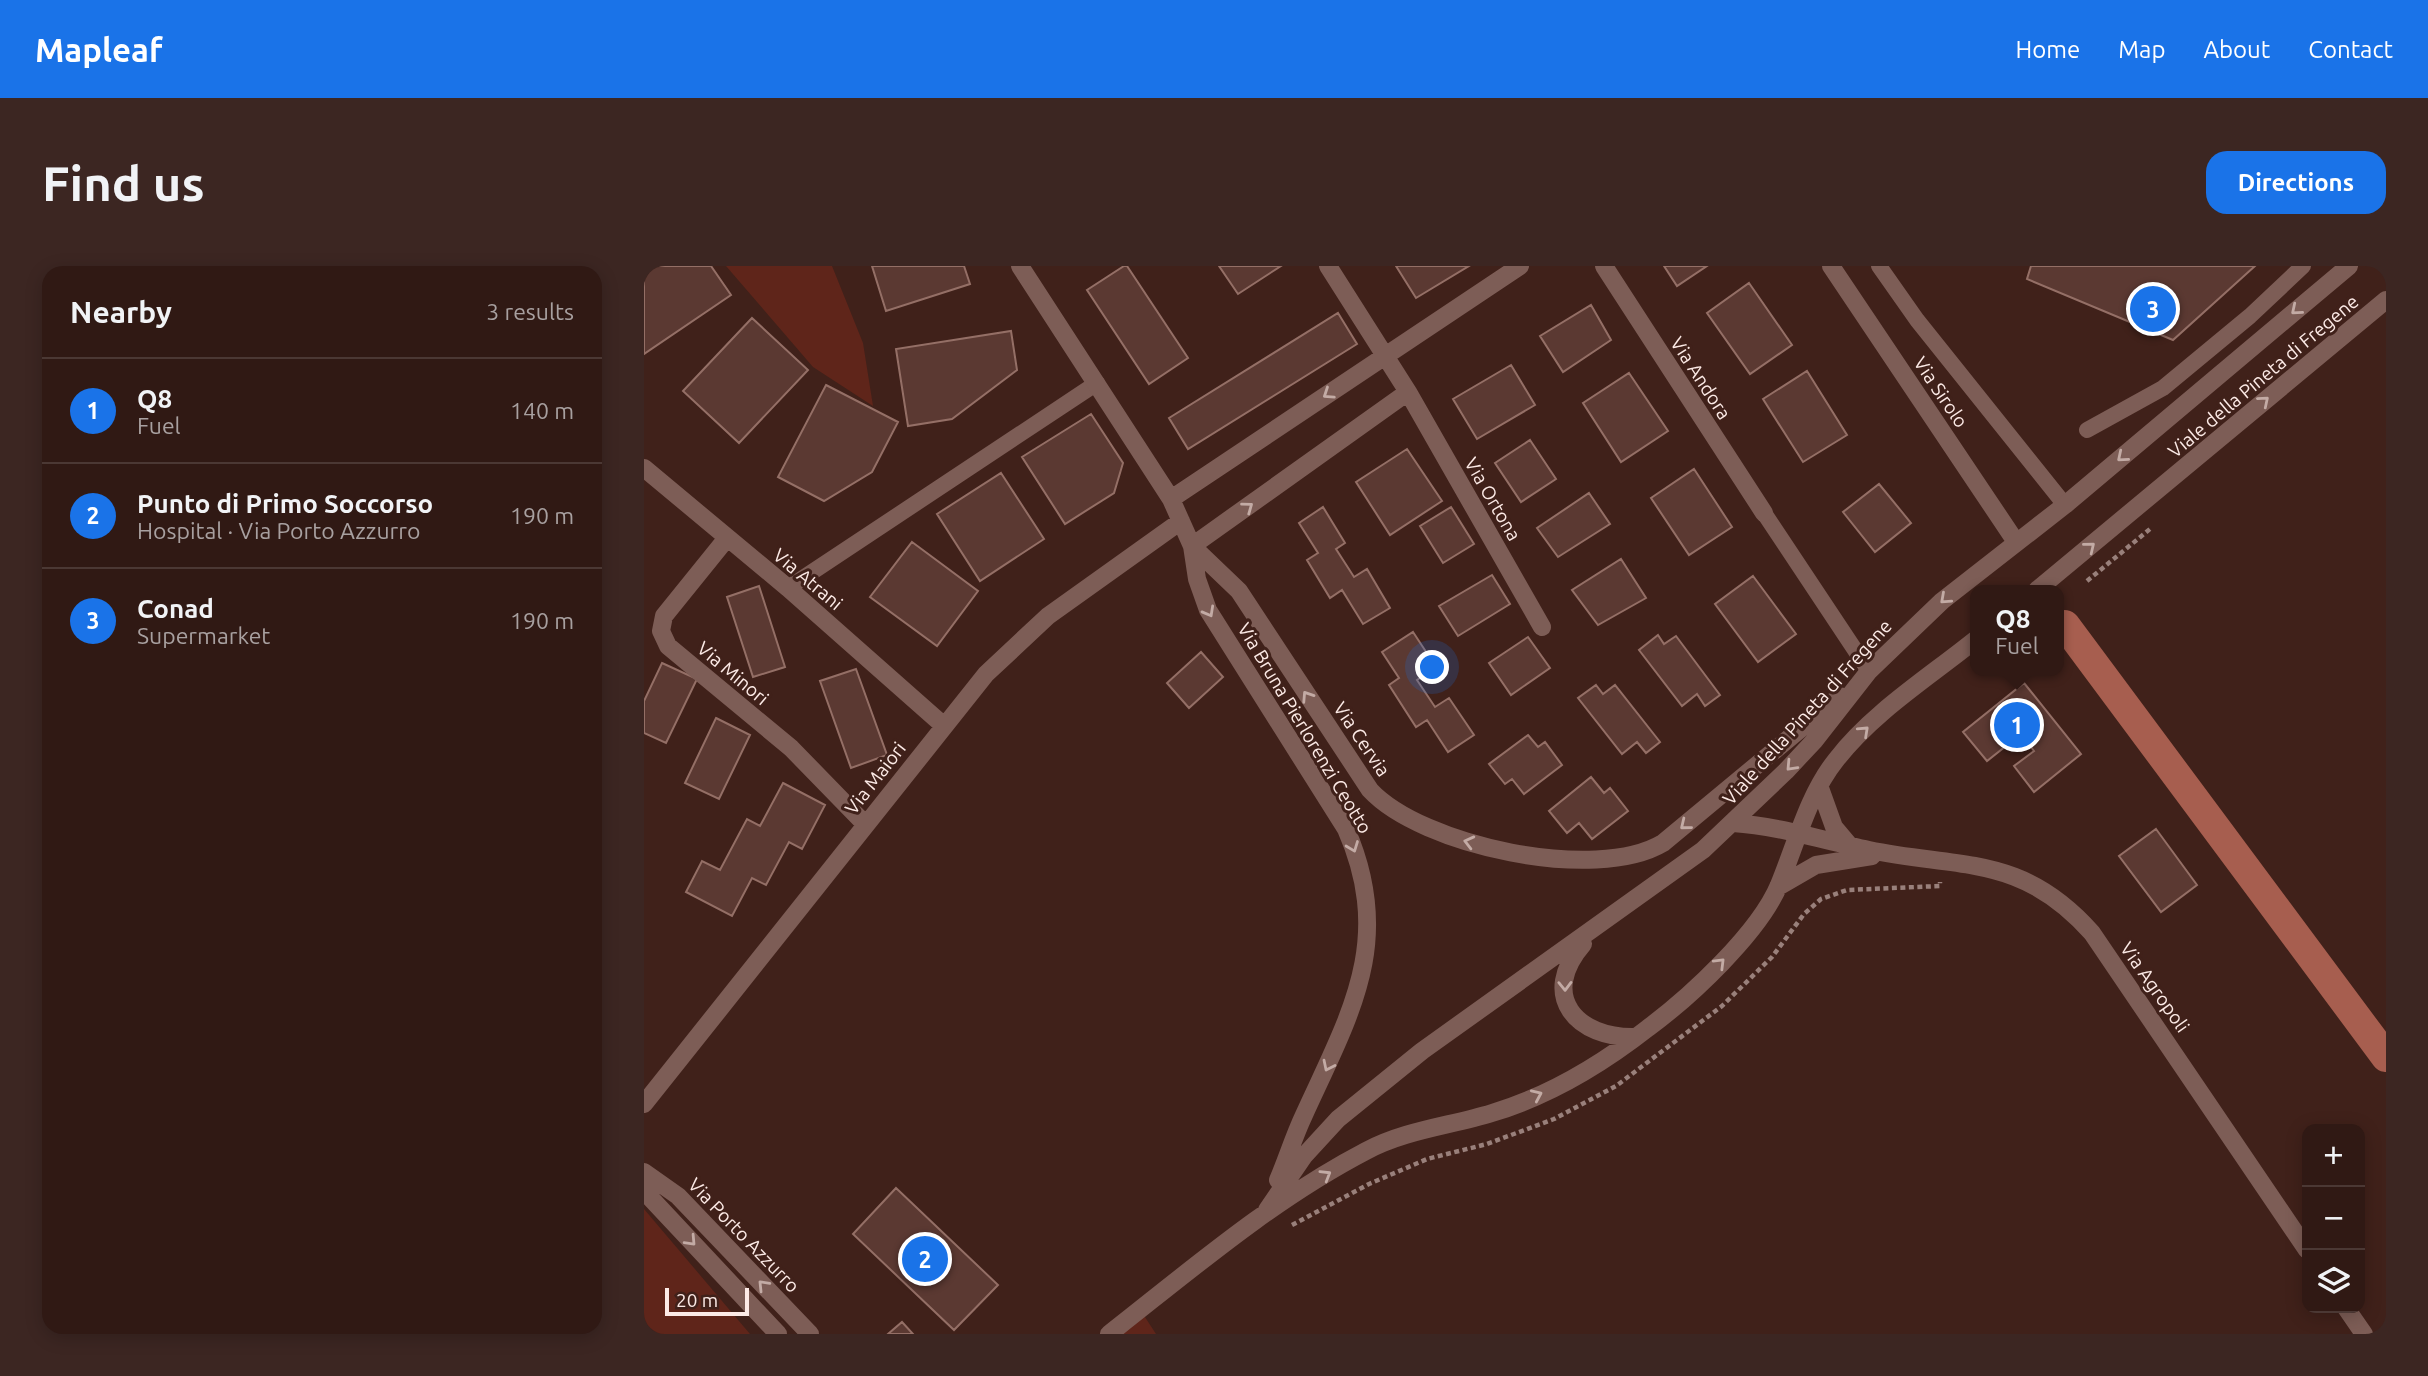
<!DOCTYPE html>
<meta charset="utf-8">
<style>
:root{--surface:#301914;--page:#3c2622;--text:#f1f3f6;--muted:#a8a0a0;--line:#4b3834;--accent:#1a73e8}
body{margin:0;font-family:Ubuntu,sans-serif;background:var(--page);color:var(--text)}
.controls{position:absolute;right:21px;bottom:21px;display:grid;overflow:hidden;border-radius:14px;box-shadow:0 4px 18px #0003}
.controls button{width:63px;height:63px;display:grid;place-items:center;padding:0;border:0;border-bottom:2px solid var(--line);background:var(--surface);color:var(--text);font:35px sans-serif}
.scale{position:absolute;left:21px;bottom:18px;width:84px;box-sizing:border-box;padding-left:7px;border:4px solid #fceae6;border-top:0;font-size:19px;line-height:24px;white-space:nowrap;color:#fceae6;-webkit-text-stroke:5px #40211a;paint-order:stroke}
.you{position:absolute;left:789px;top:402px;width:24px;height:24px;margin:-18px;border:5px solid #fff;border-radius:50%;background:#1a73e8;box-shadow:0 0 0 10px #1a73e833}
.badge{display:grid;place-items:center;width:46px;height:46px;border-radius:50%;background:var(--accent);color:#fff;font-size:23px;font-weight:700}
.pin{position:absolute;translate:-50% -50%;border:4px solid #fff;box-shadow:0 2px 7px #0006}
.popup{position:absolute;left:1326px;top:319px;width:94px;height:91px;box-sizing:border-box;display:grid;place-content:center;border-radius:14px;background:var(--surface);filter:drop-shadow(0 2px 5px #0005);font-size:23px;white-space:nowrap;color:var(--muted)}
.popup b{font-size:26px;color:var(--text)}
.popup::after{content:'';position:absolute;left:50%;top:100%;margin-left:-14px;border:14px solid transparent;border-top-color:var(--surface)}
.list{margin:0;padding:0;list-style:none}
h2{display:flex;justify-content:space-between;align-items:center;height:91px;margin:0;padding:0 28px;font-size:30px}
h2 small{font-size:23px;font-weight:400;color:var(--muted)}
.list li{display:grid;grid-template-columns:46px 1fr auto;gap:21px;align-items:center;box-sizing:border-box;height:105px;padding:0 28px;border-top:2px solid var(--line)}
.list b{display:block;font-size:26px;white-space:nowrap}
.list p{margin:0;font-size:23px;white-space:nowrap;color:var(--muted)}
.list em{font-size:23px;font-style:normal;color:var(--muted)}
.icon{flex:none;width:38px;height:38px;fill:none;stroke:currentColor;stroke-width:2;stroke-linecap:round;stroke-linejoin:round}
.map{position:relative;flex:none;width:1742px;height:1068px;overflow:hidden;border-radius:21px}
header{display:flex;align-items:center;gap:42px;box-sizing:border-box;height:98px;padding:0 35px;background:var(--accent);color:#fff}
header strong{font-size:33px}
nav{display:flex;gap:38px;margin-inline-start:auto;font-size:24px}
.intro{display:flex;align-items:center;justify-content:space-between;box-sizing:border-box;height:168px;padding:0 42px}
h1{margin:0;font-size:49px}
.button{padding:18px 32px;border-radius:21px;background:var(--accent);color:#fff;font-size:24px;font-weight:700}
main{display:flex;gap:42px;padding:0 42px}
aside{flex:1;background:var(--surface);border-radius:21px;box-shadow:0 4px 18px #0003}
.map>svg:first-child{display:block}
</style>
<header>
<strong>Mapleaf</strong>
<nav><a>Home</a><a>Map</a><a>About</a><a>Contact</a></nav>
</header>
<div class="intro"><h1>Find us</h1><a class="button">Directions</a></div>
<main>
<aside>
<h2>Nearby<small>3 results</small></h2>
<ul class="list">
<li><span class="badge">1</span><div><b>Q8</b><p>Fuel</p></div><em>140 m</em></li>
<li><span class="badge">2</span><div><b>Punto di Primo Soccorso</b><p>Hospital · Via Porto Azzurro</p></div><em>190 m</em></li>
<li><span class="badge">3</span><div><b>Conad</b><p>Supermarket</p></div><em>190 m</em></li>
</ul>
</aside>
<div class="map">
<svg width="1742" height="1068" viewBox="0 0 1742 1068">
<rect width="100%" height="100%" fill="#40211a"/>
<path fill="#5f251a" d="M82 0H188L219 77 229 140 169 101Z
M0 943 106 1068H0Z
M499 1048 512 1068H472Z"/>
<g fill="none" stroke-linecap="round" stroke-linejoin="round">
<path stroke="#a75e4f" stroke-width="30" d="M1421 359 1742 791"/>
</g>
<path fill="#5b3932" stroke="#946f66" stroke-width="2" d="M0 0H67L87 29 0 88Z
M228 0H320L326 18 242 45Z
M480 0H483L544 92 505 118 443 24Z
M575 0H637L594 28Z
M752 0H825L772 32Z
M1020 0H1063L1033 20Z
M1611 0 1529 74 1383 13 1387 0Z
M1105 17 1148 79 1106 108 1063 47Z
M947 39 967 74 919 106 896 70Z
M694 47 713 78 544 183 525 152Z
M108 52 164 104 95 177 39 125Z
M367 65 373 104 308 153 264 160 252 83Z
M867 99 891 139 833 173 809 133Z
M1163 105 1203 169 1159 196 1119 133Z
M985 107 1024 165 977 196 939 137Z
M182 119 254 156 228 206 180 235 134 211Z
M447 148 479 197 470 227 421 258 378 191Z
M886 174 912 213 877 236 851 197Z
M763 183 798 235 746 269 712 216Z
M1050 203 1088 261 1045 289 1007 232Z
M357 207 400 273 336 315 293 248Z
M1235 218 1267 257 1231 286 1199 246Z
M945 227 966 258 914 291 893 262Z
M679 241 701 277 692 283 710 311 723 303 746 342 719 358 698 324 686 332 663 294 674 287 655 257Z
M807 241 830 278 799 297 776 260Z
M268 276 334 325 293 380 226 331Z
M977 293 1002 332 954 359 928 324Z
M848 309 866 338 814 370 795 340Z
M1109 310 1152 368 1114 396 1071 338Z
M115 320 141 401 109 411 83 331Z
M769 366 792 401 773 414 791 441 805 432 830 469 804 486 783 454 772 461 745 419 755 412 738 386Z
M1014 369 1020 378 1032 370 1076 429 1061 440 1053 428 1038 440 995 384Z
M884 371 906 402 867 429 845 397Z
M557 386 579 411 545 442 523 417Z
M18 397 53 413 22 477 0 467V435Z
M212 403 243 489 207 502 176 415Z
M1380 417 1437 488 1390 526 1370 500 1390 485 1377 468 1343 495 1319 466Z
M952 419 959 428 971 419 1016 476 1002 487 993 476 978 488 934 432Z
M72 452 106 469 75 533 41 517Z
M884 469 894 481 901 476 918 499 880 528 868 513 861 518 845 498Z
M947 511 960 527 966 522 984 545 948 573 935 557 923 567 905 545Z
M139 517 181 539 158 583 145 576 122 619 108 612 88 650 42 626 58 595 76 604 103 553 116 560Z
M1512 563 1553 619 1517 646 1475 590Z
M252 922 354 1019 310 1064 209 968Z
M258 1056 269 1068H244Z"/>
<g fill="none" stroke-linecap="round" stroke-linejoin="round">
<path stroke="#99807b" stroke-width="4.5" stroke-dasharray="5 3.5" stroke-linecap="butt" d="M1443 315 1506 263
M648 959 725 918 783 893 843 878 910 853 972 820 1078 740 1128 691 1160 648 1177 633 1203 624 1296 620V616"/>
<path stroke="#7d5d56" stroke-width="16" d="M1235 0 1273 54 1421 239
M1443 164 1519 122 1606 50 1659 0
M1120 247 1225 405
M144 322 453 117"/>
<path stroke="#7d5d56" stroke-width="18" d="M376 0 527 233 548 280 595 325 726 524C778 580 952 617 1019 577L1196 430
M684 0 764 126 898 361
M960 0 1120 247
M1187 0 1372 276
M0 202 144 322 299 459
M527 233 876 0
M83 272 20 350 17 365 24 380 147 482 221 558
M548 280 553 313 564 344 702 563C751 675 706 748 660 849 650 870 643 893 634 914
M548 280 764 126
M1393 324 1742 34
M1176 522 1190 561 1206 580
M1089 557C1136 560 1180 575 1225 584 1318 603 1378 588 1448 667L1663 984
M1134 621 1172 599 1228 590
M939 678C894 730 933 773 992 771
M0 838 342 408 404 350 537 255
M0 906 34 930 166 1068
M0 925 134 1068
M623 944 660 890 694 853 778 785 1059 584 1142 505 1171 474 1225 405 1298 335 1421 239 1705 0
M1702 1042 1720 1068
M465 1068C548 1003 628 934 722 885 761 864 806 860 848 847 905 830 958 798 1004 762 1046 731 1115 667 1135 619 1152 578 1164 529 1192 494 1228 447 1285 411 1331 374"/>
</g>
<defs><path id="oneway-chevron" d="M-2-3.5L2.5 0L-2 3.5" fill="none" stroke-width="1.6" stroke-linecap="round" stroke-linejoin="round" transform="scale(1.75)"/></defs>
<g stroke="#c3aba5">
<use href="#oneway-chevron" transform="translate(1652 44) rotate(140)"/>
<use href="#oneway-chevron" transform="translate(684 128) rotate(146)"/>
<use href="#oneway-chevron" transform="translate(1620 135) rotate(-40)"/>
<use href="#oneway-chevron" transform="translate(1478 191) rotate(140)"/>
<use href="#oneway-chevron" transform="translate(604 241) rotate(-36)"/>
<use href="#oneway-chevron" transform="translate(1446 281) rotate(-39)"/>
<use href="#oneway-chevron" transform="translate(1301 333) rotate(138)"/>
<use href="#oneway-chevron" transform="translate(565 346) rotate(61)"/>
<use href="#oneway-chevron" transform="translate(663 430) rotate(-123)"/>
<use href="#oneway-chevron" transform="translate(1220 465) rotate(-43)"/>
<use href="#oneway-chevron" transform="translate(1147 500) rotate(133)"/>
<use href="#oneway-chevron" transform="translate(1041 559) rotate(141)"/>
<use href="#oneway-chevron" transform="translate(825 576) rotate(-166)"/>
<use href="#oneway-chevron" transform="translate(709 581) rotate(69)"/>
<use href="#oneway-chevron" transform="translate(1076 697) rotate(-45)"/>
<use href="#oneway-chevron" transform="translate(921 720) rotate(89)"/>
<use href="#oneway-chevron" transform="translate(684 800) rotate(116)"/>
<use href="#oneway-chevron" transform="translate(893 829) rotate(-24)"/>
<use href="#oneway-chevron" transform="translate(682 909) rotate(-31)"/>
<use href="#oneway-chevron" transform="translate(47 975) rotate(47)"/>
<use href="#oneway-chevron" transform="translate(119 1019) rotate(-134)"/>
</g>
<g text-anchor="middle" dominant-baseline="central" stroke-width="6" stroke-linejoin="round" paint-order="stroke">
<g font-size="19" fill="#fceae6" stroke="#40211a">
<text transform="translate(1619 110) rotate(-40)">Viale della Pineta di Fregene</text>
<text transform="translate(1057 112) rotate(57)">Via Andora</text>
<text transform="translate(1297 126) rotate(56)">Via Sirolo</text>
<text transform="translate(849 233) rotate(60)">Via Ortona</text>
<text transform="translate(164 313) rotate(40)">Via Atrani</text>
<text transform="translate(89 407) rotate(40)">Via Minori</text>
<text transform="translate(1163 446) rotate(-48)">Viale della Pineta di Fregene</text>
<text transform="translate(661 462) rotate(59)">Via Bruna Pierlorenzi Ceotto</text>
<text transform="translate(718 473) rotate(56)">Via Cervia</text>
<text transform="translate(231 512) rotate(-52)">Via Maiori</text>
<text transform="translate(1511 721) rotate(55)">Via Agropoli</text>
<text transform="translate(100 969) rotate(46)">Via Porto Azzurro</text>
</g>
</g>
</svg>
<div class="controls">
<button>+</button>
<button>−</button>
<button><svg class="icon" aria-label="layers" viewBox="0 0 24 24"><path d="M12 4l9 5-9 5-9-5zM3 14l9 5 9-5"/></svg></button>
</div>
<div class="scale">20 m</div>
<div class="you"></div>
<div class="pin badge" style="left:1373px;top:459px">1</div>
<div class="popup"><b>Q8</b>Fuel</div>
<div class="pin badge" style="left:281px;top:993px">2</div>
<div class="pin badge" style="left:1509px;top:43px">3</div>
</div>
</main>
